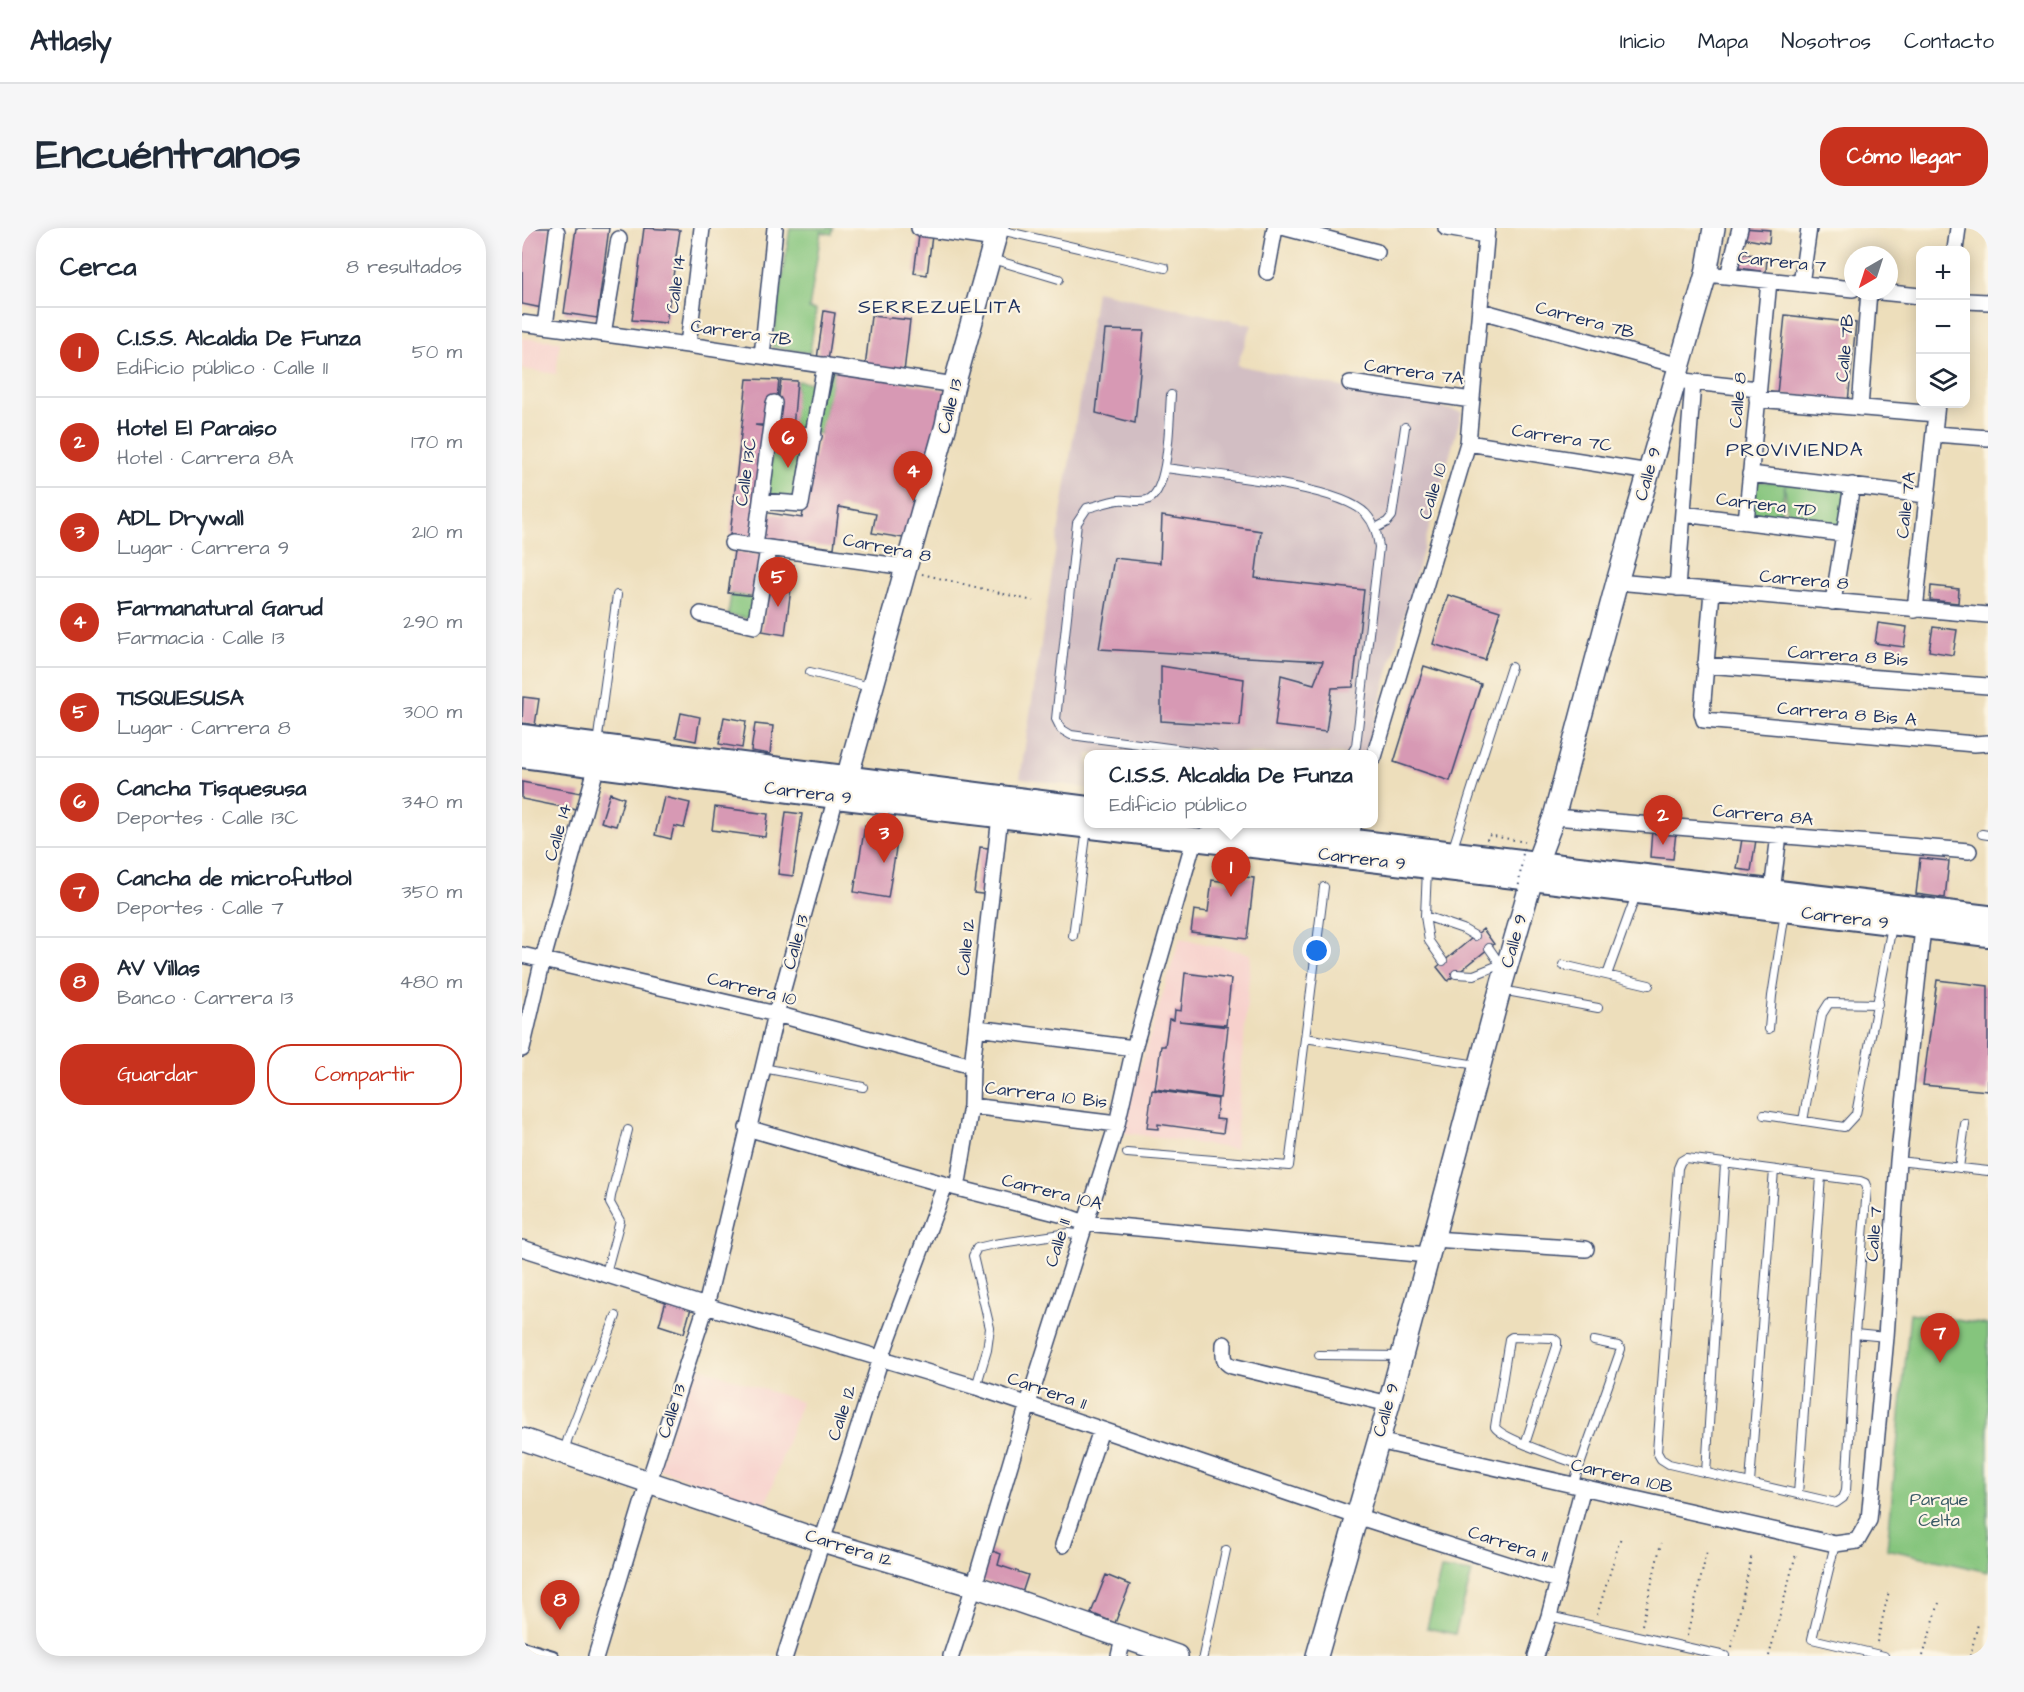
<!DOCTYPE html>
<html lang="es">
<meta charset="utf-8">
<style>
:root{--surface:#fff;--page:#f6f6f7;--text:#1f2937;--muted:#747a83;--line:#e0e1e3;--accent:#c8321e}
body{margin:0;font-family:"Architects Daughter",sans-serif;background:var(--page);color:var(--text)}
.controls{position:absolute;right:18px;top:18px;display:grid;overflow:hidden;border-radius:12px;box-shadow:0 3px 15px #0003}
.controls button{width:54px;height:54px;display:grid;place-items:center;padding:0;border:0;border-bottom:2px solid var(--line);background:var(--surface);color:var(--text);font:30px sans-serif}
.compass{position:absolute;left:1322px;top:18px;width:54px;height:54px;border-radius:50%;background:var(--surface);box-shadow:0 3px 15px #0003;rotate:219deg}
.you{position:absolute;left:795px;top:723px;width:21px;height:21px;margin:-15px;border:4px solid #fff;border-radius:50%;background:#1a73e8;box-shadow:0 0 0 9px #1a73e833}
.badge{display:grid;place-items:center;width:39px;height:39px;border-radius:50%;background:var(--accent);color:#fff;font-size:20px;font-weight:700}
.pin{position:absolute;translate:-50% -50px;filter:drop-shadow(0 2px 3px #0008)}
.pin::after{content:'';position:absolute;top:32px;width:21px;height:18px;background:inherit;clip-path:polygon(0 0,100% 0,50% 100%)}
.popup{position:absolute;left:562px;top:522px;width:294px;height:78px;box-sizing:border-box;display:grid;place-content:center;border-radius:12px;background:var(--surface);filter:drop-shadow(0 2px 4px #0005);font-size:20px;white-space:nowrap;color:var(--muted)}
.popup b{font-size:22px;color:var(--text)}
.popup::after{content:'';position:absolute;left:50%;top:100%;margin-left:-12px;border:12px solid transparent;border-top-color:var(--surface)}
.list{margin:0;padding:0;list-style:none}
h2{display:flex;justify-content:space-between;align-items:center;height:78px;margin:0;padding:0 24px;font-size:26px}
h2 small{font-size:20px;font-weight:400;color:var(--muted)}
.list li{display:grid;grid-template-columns:39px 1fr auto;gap:18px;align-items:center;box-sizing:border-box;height:90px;padding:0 24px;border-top:2px solid var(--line)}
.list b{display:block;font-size:22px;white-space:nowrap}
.list p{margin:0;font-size:20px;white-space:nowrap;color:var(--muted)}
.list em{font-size:20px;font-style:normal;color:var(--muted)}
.actions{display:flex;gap:12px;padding:18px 24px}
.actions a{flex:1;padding:14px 0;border:2px solid var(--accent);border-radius:24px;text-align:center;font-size:21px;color:var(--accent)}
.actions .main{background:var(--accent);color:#fff}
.icon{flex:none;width:33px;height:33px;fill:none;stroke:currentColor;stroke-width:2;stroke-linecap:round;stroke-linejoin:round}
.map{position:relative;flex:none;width:1466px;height:1428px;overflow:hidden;border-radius:24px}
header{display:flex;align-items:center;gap:36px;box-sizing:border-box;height:84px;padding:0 30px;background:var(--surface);border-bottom:2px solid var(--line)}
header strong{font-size:28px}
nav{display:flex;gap:33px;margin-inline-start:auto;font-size:21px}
.intro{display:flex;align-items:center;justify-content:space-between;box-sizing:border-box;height:144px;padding:0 36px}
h1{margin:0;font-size:42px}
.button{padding:15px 27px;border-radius:24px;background:var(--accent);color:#fff;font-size:21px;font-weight:700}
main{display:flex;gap:36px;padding:0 36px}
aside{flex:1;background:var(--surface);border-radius:24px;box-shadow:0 3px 15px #0003}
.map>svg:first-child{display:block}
</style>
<header>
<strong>Atlasly</strong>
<nav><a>Inicio</a><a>Mapa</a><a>Nosotros</a><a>Contacto</a></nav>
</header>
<div class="intro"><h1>Encuéntranos</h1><a class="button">Cómo llegar</a></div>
<main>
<aside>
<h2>Cerca<small>8 resultados</small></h2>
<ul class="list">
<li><span class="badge">1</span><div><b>C.I.S.S. Alcaldia De Funza</b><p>Edificio público · Calle 11</p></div><em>50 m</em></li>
<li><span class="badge">2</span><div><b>Hotel El Paraiso</b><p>Hotel · Carrera 8A</p></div><em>170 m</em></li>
<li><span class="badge">3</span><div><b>ADL Drywall</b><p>Lugar · Carrera 9</p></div><em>210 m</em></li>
<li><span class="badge">4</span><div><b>Farmanatural Garud</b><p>Farmacia · Calle 13</p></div><em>290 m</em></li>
<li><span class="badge">5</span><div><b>TISQUESUSA</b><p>Lugar · Carrera 8</p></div><em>300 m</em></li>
<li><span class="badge">6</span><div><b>Cancha Tisquesusa</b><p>Deportes · Calle 13C</p></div><em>340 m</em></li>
<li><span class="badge">7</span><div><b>Cancha de microfutbol</b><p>Deportes · Calle 7</p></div><em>350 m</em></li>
<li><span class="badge">8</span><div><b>AV Villas</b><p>Banco · Carrera 13</p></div><em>480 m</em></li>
</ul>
<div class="actions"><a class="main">Guardar</a><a>Compartir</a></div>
</aside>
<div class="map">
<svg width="1466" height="1428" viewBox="0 0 1466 1428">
<rect width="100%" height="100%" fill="#fcf5e5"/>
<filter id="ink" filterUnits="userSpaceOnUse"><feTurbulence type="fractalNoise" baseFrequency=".0167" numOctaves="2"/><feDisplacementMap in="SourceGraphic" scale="12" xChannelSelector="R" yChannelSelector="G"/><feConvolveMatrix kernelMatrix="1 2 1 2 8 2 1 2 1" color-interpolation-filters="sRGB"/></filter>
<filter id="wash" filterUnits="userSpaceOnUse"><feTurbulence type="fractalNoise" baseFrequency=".008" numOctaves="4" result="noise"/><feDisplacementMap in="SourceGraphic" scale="24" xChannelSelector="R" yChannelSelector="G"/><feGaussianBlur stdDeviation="1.35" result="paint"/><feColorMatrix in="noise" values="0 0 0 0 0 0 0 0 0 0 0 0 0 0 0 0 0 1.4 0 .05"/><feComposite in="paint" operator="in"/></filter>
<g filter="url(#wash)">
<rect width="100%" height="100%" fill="#eddebb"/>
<path fill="#f7d0cc" d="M0 110 38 113 34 146 0 141Z
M658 710 729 726 713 921 598 904Z
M171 1137 279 1174 243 1279 136 1241Z"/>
<path fill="#d2bec3" d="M574 63 730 97 715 137 940 184 843 526H566V560L498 550Z"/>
<path fill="#85c57d" stroke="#507a6e" stroke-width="1.5" d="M268 0H311L310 6 299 4 287 81 294 82 288 125 250 119Z
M293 137 313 141 298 206 269 201 275 153 290 155Z
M253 207 287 212 278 272 244 268Z
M1228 253 1330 257 1322 306 1265 299 1263 256 1257 298 1224 294Z
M209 366 232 370 229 391 206 387Z
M1388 1085 1466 1097V1344L1365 1321Z
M919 1341 950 1345 933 1406 905 1400Z"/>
<g id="blocks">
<path fill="#d799b4" d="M0 0H28L20 80 0 76Z
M54 0H87L75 90 42 85Z
M122 0 158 2 144 95 110 92Z
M398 0H411L405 47 392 45Z
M1221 0 1248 2 1247 15 1219 10Z
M1219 25 1245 29 1244 44 1217 40Z
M302 83 313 85 306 133 295 131Z
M1263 87 1334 95 1326 174 1255 166Z
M349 88 388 92 382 144 343 140Z
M583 102 622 103 613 195 574 185Z
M313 141 429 163 387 311 350 305 354 286 317 279 312 320 238 311 241 284 280 290 286 255Z
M225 151 257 152 255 170 245 197H233L245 199 231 310 208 307Z
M259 152 275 153 271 201 253 198Z
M640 288 739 303 733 350 842 362 831 459 810 460 804 504 753 498 759 447 792 456 801 433 577 421 592 330 638 335Z
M212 323 239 327 234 368 206 365Z
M251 334 272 337 263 407 240 403Z
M1409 358 1437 361 1436 375 1408 372Z
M926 367 978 383 963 432 911 416Z
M1356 395 1385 399 1382 419 1353 415Z
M1411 399 1435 402 1431 427 1407 423Z
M639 438 722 451 718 498 639 493Z
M902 438 959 456 928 553 872 534Z
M1 469 17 471 13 497 0 495Z
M159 485 178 489 174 513 154 509Z
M202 489 224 493 220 520 197 516Z
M233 496 251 498 248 526 229 523Z
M0 554 59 565 55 582 0 571Z
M88 565 102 570 94 598 79 594Z
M142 569 168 575 162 600 152 598 149 611 133 607Z
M193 579 246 586 243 609 190 602Z
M264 584 280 586 271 648 256 646Z
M343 597 377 602 366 670 332 664Z
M1130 602 1154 604 1151 631 1128 629Z
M1220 611 1234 612 1229 643 1215 641Z
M458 619 474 621 468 667 452 665Z
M1398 630 1427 633 1423 670 1394 666Z
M714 648 732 650 725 711 669 704 672 682 686 684 690 652 713 655Z
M961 701 972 716 926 753 915 739Z
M663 745 709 751 704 797 657 793 706 799 698 870 633 861 639 818H643L647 791 652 792 653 782 659 783Z
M1415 752 1466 758V863L1401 857Z
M630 862 696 871 694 891 703 892 701 905 636 896V901L625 900Z
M144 1073 169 1080 162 1105 137 1097Z
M468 1322 479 1326 476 1337 506 1347 500 1365 459 1352Z
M584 1347 608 1357 593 1395 569 1385Z"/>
</g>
</g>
<g filter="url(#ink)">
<use href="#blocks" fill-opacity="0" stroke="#3a496c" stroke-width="1.5"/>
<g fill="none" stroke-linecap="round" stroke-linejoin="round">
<g stroke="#3a496c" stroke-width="10">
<path id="service" d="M478 2 643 40
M470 31 537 51
M649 167C647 189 648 265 625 272 616 275 606 271 597 272 586 273 575 278 565 280L555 295 534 491 539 501 549 507 692 526
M643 240C685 246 818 257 844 286 853 296 855 306 857 319L834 518 829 526
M854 300 865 294 870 288 883 199
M288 444 348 459
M75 516 95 367
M1460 606 1466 607
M930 623 989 439
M905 641 903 688 907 713 921 733
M903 688 941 701 953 708
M551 708 565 600
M967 720 978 736
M1041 737 1127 757
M934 746 952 747 982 735
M1085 747 1114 667
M979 762 1076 780
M1247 801 1250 768 1263 684
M783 810 955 837
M241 840 341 859
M1242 887 1322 899 1334 886 1370 698
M1281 893 1300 786 1307 775 1356 776
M605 925 767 938 802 659
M1164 930 1338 953 1343 955 1345 960 1333 1106 1324 1263 1321 1270 1314 1275 1147 1236 1139 1231 1135 1224 1156 940 1159 933Z
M1376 933 1466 943
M1437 940 1443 896
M84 1045 98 993 88 975 89 968 106 902
M1333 1106 1364 1109
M797 1127 878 1128
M454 1159 465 1122 468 1100 451 1028 455 1020 472 1016 547 1005 559 1007
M1003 1216 1035 1118V1113L1031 1110 990 1109 987 1111 973 1199C980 1211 1042 1231 1058 1237
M42 1224 46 1210 94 1088
M1184 1245 1203 936
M1228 1255 1252 942
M1051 1257 1099 1121 1096 1118 1072 1113
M1276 1266 1299 948
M1313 1316 1290 1411 1362 1428
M1027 1388 1203 1428
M681 1428 704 1322"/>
</g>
<g stroke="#3a496c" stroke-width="14">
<path id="pedestrian" d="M0 1419 31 1428"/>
</g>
<g stroke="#3a496c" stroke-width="18">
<path id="minor" d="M397 0 473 11
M764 0 855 24
M924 0 964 7
M1433 22 1436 0
M745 44 753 0
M1184 46 1331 61
M1206 48 1218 0
M1279 56 1287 0
M1348 63 1398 68
M1444 73 1466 74
M959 83 1158 138
M0 95 166 117 433 157
M23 98 35 4
M81 106 97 11
M166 117 180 0
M240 128 253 0
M1162 153 1236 161
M828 155 950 172
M1235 171 1414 186
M1338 180 1347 63
M249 203 292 208
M1413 206 1466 210
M946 215 1127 244
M1228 246 1404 267
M239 273 279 276 303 137
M1161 286 1322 306
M1224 294 1247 53
M210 315 384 339
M233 318 252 175
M1095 354 1466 387
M1155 360 1171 155
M1190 363 1180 485 1182 492 1452 516 1466 515
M1311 374 1330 257
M1393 382 1415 176
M179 386 233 398 246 321
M1183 437 1466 458
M852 529 946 215 965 0
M1032 589 1447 623
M827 612 832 596
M1250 663 1257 607
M0 727 254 786 450 838
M455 800 612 820
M0 821 21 731 75 537
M449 878 595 896
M225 900 435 960 538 986 563 995 906 1027
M435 960 449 878 450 838 478 588
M911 1011 1064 1021
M0 1020 184 1078 454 1159 834 1288 1035 1352
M702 1116C702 1126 700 1134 710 1138L867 1176
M856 1213 1313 1316 1335 1313 1347 1292 1364 1109 1376 933 1401 700
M541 1317 579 1202
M74 1428 127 1253 184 1078 254 786 314 569
M263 1428 359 1130 423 957
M429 1428 452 1358 506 1176 595 896 612 820 672 612
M597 1428 601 1411
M1014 1428 1027 1388 1061 1259"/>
</g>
<g stroke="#3a496c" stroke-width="24">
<path id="secondary" d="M317 564 325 550 424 197 431 161 476 0
M0 1211 300 1313 452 1358 655 1428
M795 1428 867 1176 978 762 1015 634 1032 589 1095 354 1184 46 1192 0"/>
</g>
<g stroke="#3a496c" stroke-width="26">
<path id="primary" d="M0 508 566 580
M0 528 314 569 1010 651 1466 707
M691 596 1466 689"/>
</g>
<path stroke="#3a496c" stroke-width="2" stroke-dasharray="1.5 4.5" stroke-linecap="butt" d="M400 346 511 373
M965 612 966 607 1003 614
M1075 1387 1099 1309
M1120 1397 1139 1315
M1165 1408 1185 1324
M1355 1414 1367 1363
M1210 1419 1230 1326
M1247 1428 1274 1326
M1401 1428 1417 1375
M1448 1428 1456 1396"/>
<use href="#service" stroke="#fff" stroke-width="8"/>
<use href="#pedestrian" stroke="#fff" stroke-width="10"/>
<use href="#minor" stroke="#fff" stroke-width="15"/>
<use href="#secondary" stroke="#fff" stroke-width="21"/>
<use href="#primary" stroke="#fff" stroke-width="22"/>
<path stroke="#3a496c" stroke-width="2" stroke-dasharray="1.5 4.5" stroke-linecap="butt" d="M996 663 1002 617"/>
</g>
</g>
<g text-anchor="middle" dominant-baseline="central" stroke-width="4.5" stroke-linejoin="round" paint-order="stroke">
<g font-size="18" fill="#1b2f5e" stroke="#fcf5e5">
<text transform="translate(1260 34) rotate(6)">Carrera 7</text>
<text transform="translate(154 56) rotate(-83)">Calle 14</text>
<text transform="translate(1063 92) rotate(15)">Carrera 7B</text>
<text transform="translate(219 105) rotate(8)">Carrera 7B</text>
<text transform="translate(1323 120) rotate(-85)">Calle 7B</text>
<text transform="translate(892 144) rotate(8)">Carrera 7A</text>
<text transform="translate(1216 172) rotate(-85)">Calle 8</text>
<text transform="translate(428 178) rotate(-76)">Calle 13</text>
<text transform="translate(1040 210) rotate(9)">Carrera 7C</text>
<text transform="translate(224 244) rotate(-82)">Calle 13C</text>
<text transform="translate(1126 246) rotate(-74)">Calle 9</text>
<text transform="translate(911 263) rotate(-73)">Calle 10</text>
<text transform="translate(1244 277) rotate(7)">Carrera 7D</text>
<text transform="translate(1384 277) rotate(-84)">Calle 7A</text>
<text transform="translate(365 320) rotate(11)">Carrera 8</text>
<text transform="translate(1282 352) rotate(5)">Carrera 8</text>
<text transform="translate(1326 428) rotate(4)">Carrera 8 Bis</text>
<text transform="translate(1325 486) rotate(5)">Carrera 8 Bis A</text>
<text transform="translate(286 565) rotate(7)">Carrera 9</text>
<text transform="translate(1241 587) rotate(5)">Carrera 8A</text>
<text transform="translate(36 604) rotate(-74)">Calle 14</text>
<text transform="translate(840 631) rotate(7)">Carrera 9</text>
<text transform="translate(1323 690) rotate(7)">Carrera 9</text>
<text transform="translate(992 713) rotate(-74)">Calle 9</text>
<text transform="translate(274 714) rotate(-75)">Calle 13</text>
<text transform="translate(444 719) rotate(-84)">Calle 12</text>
<text transform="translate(230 761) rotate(14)">Carrera 10</text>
<text transform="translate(524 867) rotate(7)">Carrera 10 Bis</text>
<text transform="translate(530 964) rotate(14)">Carrera 10A</text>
<text transform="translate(1352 1006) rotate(-86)">Calle 7</text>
<text transform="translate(536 1015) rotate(-73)">Calle 11</text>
<text transform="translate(525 1163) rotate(19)">Carrera 11</text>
<text transform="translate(864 1182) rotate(-74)">Calle 9</text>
<text transform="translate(150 1183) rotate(-72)">Calle 13</text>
<text transform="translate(320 1185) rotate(-72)">Calle 12</text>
<text transform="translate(1100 1248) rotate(13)">Carrera 10B</text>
<text transform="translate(986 1316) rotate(18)">Carrera 11</text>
<text transform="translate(327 1320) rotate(17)">Carrera 12</text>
</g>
<g font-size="18" fill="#3b5c67" stroke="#fcf5e5">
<text x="1417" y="1271">Parque<tspan x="1417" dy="21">Celta</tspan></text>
</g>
<g font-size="20" letter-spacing="1.5" fill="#1b2f5e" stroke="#fcf5e5">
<text x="418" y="79">SERREZUELITA</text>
<text x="1273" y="222">PROVIVIENDA</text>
</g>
</g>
</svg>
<div class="controls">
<button>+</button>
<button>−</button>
<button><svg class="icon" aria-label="layers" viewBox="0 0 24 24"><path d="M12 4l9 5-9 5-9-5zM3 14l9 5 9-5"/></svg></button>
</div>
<svg class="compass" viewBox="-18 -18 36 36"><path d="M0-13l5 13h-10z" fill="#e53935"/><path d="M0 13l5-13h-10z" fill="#747a83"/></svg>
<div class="you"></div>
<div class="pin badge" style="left:709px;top:669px">1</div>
<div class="popup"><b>C.I.S.S. Alcaldia De Funza</b>Edificio público</div>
<div class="pin badge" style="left:1141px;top:617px">2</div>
<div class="pin badge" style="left:362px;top:635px">3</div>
<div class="pin badge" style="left:391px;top:273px">4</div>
<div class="pin badge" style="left:256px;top:379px">5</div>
<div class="pin badge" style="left:266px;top:240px">6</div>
<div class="pin badge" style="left:1418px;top:1135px">7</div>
<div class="pin badge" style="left:38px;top:1402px">8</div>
</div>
</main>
